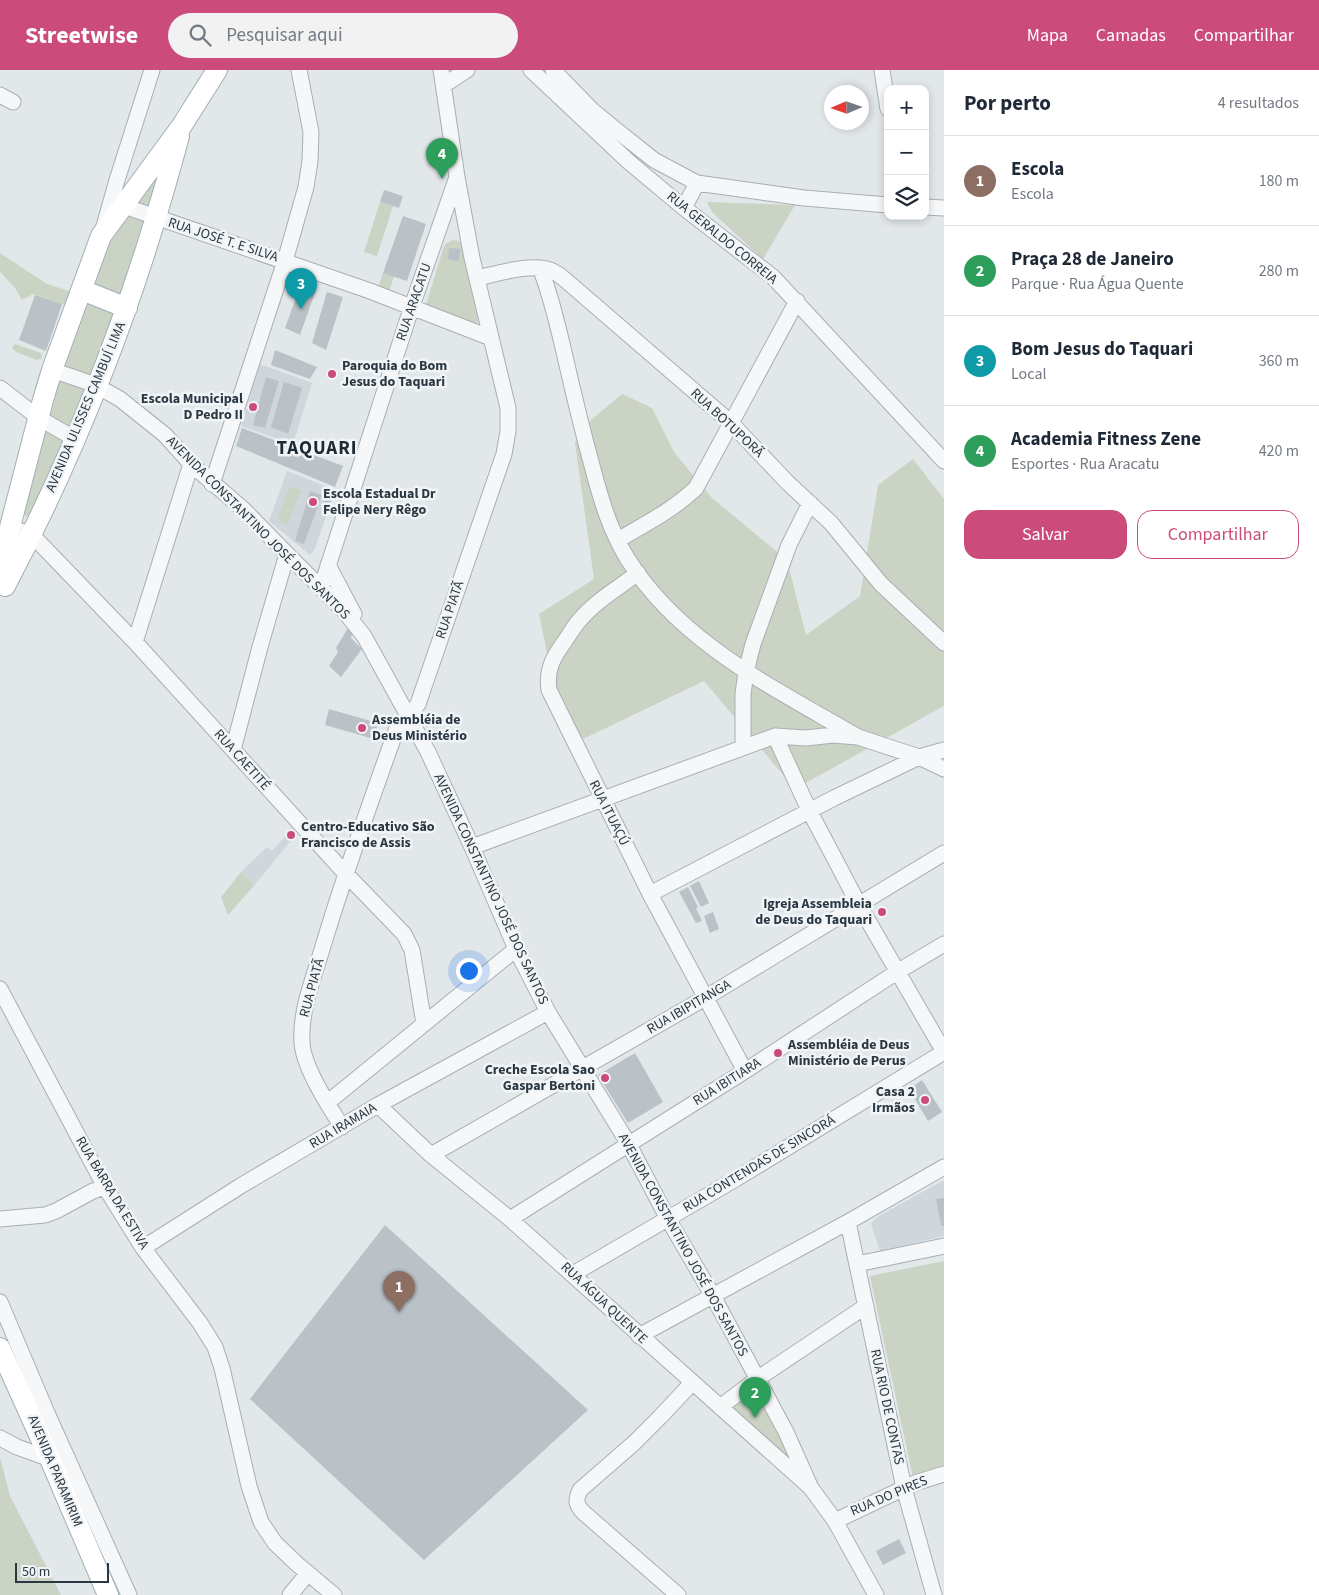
<!DOCTYPE html>
<html lang="pt">
<meta charset="utf-8">
<style>
:root{--surface:#fff;--page:#f2f2f3;--text:#1f2937;--muted:#747a83;--line:#e0e1e3;--accent:#cb4c7b}
body{margin:0;font-family:"Source Sans 3",sans-serif;background:var(--page);color:var(--text)}
.controls{position:absolute;right:15px;top:15px;display:grid;overflow:hidden;border-radius:10px;box-shadow:0 2px 8px #0003}
.controls button{width:45px;height:45px;display:grid;place-items:center;padding:0;border:0;border-bottom:1px solid var(--line);background:var(--surface);color:var(--text);font:25px sans-serif}
.compass{position:absolute;left:824px;top:15px;width:45px;height:45px;border-radius:50%;background:var(--surface);box-shadow:0 2px 8px #0003;rotate:268deg}
.scale{position:absolute;left:15px;bottom:12px;width:94px;box-sizing:border-box;padding-left:5px;border:2px solid #2b3842;border-top:0;font-size:14px;line-height:18px;white-space:nowrap;color:#2b3842;-webkit-text-stroke:4px #f2f5f7;paint-order:stroke}
.you{position:absolute;left:468px;top:900px;width:18px;height:18px;margin:-12px;border:4px solid #fff;border-radius:50%;background:#1a73e8;box-shadow:0 0 0 8px #1a73e833}
.badge{display:grid;place-items:center;width:32px;height:32px;border-radius:50%;background:var(--accent);color:#fff;font-size:16px;font-weight:700}
.pin{position:absolute;translate:-50% -41px;filter:drop-shadow(0 1px 2px #0008)}
.pin::after{content:'';position:absolute;top:26px;width:18px;height:15px;background:inherit;clip-path:polygon(0 0,100% 0,50% 100%)}
.list{margin:0;padding:0;list-style:none}
h2{display:flex;justify-content:space-between;align-items:center;height:65px;margin:0;padding:0 20px;font-size:21px}
h2 small{font-size:16px;font-weight:400;color:var(--muted)}
.list li{display:grid;grid-template-columns:32px 1fr auto;gap:15px;align-items:center;box-sizing:border-box;height:90px;padding:0 20px;border-top:1px solid var(--line)}
.list b{display:block;font-size:19px;white-space:nowrap}
.list p{margin:0;font-size:16px;white-space:nowrap;color:var(--muted)}
.list em{font-size:16px;font-style:normal;color:var(--muted)}
.actions{display:flex;gap:10px;padding:15px 20px}
.actions a{flex:1;padding:11px 0;border:1px solid var(--accent);border-radius:15px;text-align:center;font-size:18px;color:var(--accent)}
.actions .main{background:var(--accent);color:#fff}
.icon{flex:none;width:28px;height:28px;fill:none;stroke:currentColor;stroke-width:2;stroke-linecap:round;stroke-linejoin:round}
.map{position:relative;flex:none;width:944px;height:1525px;overflow:hidden}
header{display:flex;align-items:center;gap:30px;box-sizing:border-box;height:70px;padding:0 25px;background:var(--accent);color:#fff}
header strong{font-size:24px}
nav{display:flex;gap:28px;margin-inline-start:auto;font-size:18px}
.search{width:350px;height:45px;background:var(--page);display:flex;align-items:center;gap:12px;box-sizing:border-box;padding:0 18px;border-radius:28px;color:var(--muted);font-size:19px}
main{display:flex}
aside{flex:1;background:var(--surface)}
.map>svg:first-child{display:block}
</style>
<header>
<strong>Streetwise</strong>
<div class="search"><svg class="icon" aria-label="search" viewBox="0 0 24 24"><circle cx="10" cy="10" r="6"/><path d="M15 15l6 6"/></svg>Pesquisar aqui</div>
<nav><a>Mapa</a><a>Camadas</a><a>Compartilhar</a></nav>
</header>
<main>
<div class="map">
<svg width="944" height="1525" viewBox="0 0 944 1525">
<rect width="100%" height="100%" fill="#e2e7ea"/>
<path fill="#d0d7dc" d="M260 294 312 313 293 374 241 356Z
M287 401 335 420 315 478 310 485 269 451Z
M292 758 297 763 254 816 241 802 267 777 272 781Z
M944 1110V1166L880 1181 871 1154 877 1147Z"/>
<path fill="#cbd4c4" d="M168 89 106 282 33 443 25 447V436L65 293 104 175Z
M380 132 393 136 377 186 364 182Z
M707 132 795 135 763 189 712 142Z
M453 170 463 172 479 247V251L475 255 425 238 443 179 445 174Z
M0 183 47 214 69 221 71 226 65 235 33 224 22 230 15 218 0 202Z
M383 203 394 206 389 222 378 218Z
M15 274 41 283 42 288 37 290 16 282 12 277Z
M622 324 652 338 674 382 711 427 787 490 806 565 860 526 878 415 913 389 944 429V636L795 719 704 611 583 669 555 621 539 544 594 509 575 373 591 350Z
M290 416 301 421 287 455 277 449Z
M241 802 254 816 228 845 221 827Z
M944 1191V1400L913 1408 870 1206Z
M756 1319 791 1389 775 1378 730 1340Z
M0 1387 10 1426 61 1525H0Z"/>
<path fill="#bac1c7" d="M384 120 403 126 399 138 380 132Z
M403 146 426 154 407 211 383 203Z
M449 178 460 179 459 191 448 189Z
M301 214 316 220 300 265 285 258Z
M327 222 343 227 326 280 312 273Z
M35 225 62 234 46 281 19 270Z
M275 280 317 297 310 309 271 295Z
M266 307 279 311 265 358 253 355Z
M284 312 302 318 288 364 271 357Z
M242 358 343 396 335 417 236 376Z
M328 417 335 420 330 434 323 432Z
M310 421 322 425 304 474 295 471Z
M348 558 353 562 351 568 362 579 341 607 329 596 338 582 336 578Z
M329 639 378 653 374 669 325 655Z
M699 811 709 833 701 837 690 816Z
M688 817 698 837 696 838 702 851 696 853 679 822Z
M713 842 719 859 710 863 704 846Z
M635 983 663 1032 628 1053 598 1005Z
M922 1010 942 1042 928 1051 909 1019Z
M944 1128V1156H941L936 1129Z
M385 1155 588 1340 424 1490 250 1329Z
M899 1469 906 1483 883 1495 876 1481Z"/>
<g fill="none" stroke-linecap="round" stroke-linejoin="round">
<g stroke="#a7afb4" stroke-width="17">
<path id="minor" d="M531 0 629 92 684 138 773 207 944 391
M553 0 592 40 615 59 654 90 697 113 804 128 888 135
M882 0 888 39
M444 15 467 0
M0 25 13 32
M124 136 370 221 491 268
M925 137 944 138
M684 138 697 113
M104 156 117 110 152 0
M540 198C551 225 557 253 564 282 573 322 583 363 594 403 602 433 611 462 627 488 680 573 774 618 858 667
M477 208C496 204 528 194 547 199 556 201 563 208 570 214L730 352 788 413 831 453 881 514 944 573
M52 300 93 314 120 329 165 365 191 394 244 440 287 484 344 541 364 566 428 682 472 777 516 879 548 942 628 1073 668 1149 713 1226 786 1362 811 1418
M0 318 39 348 75 369
M212 414 285 191 306 117 310 91 311 62 299 0
M10 457 32 465 135 572 345 803 404 864 412 880 424 954
M618 470C645 454 673 440 696 418L797 231
M328 495 354 544
M638 503C618 518 594 532 578 552 573 558 569 565 565 571 553 587 546 600 549 620L650 824 745 1001
M321 518 412 236 457 107 441 0
M135 572 191 394
M775 666 809 740 859 835 944 982
M743 677V624L746 602 753 574 789 475 810 433
M233 680 260 577 287 484
M472 777 775 666 806 668 833 665 858 667 919 687 944 699
M650 824 834 728 919 687 944 680
M0 919 105 1117 143 1178 200 1253 215 1277 222 1298 249 1416 261 1452 275 1473 297 1494 334 1525
M327 1033 516 879
M378 1035 431 1085 510 1149 811 1418 835 1451 876 1525
M342 1057C329 1036 303 997 302 972 300 940 314 907 323 876 345 803 371 730 397 658L409 646 418 634 504 384 508 361V338L472 188 457 107
M431 1085 705 928 944 783
M0 1149 45 1145 56 1141 93 1121 105 1117
M510 1149 745 1001 897 902 944 874
M848 1152 904 1418 934 1525
M143 1178 242 1115 378 1035 548 942
M857 1194 944 1176
M573 1204 734 1110 944 982
M0 1232 47 1343 129 1525
M639 1266 848 1152 944 1097
M720 1337 757 1309 866 1236
M0 1368 17 1377 50 1389
M835 1451 915 1413 944 1404
M290 1525 308 1503
M678 1525 584 1443C576 1435 575 1431 580 1420L634 1373 660 1347 692 1313"/>
</g>
<g stroke="#a2aeb6" stroke-width="22">
<path id="major" d="M82 220 127 238
M0 515 10 457 43 330 52 300 101 166 181 57 217 0
M5 516C62 408 109 295 146 179 158 141 169 104 179 66
M0 1278 50 1389 108 1525"/>
</g>
<use href="#minor" stroke="#f5f7f8" stroke-width="15"/>
<use href="#major" stroke="#fff" stroke-width="20"/>
</g>
<g fill="#cb4c7b" stroke="#f2f5f7" stroke-width="2">
<circle cx="332" cy="304" r="5"/>
<circle cx="253" cy="337" r="5"/>
<circle cx="313" cy="432" r="5"/>
<circle cx="362" cy="658" r="5"/>
<circle cx="291" cy="765" r="5"/>
<circle cx="882" cy="842" r="5"/>
<circle cx="778" cy="983" r="5"/>
<circle cx="605" cy="1008" r="5"/>
<circle cx="925" cy="1030" r="5"/>
</g>
<g text-anchor="middle" dominant-baseline="central" stroke-width="5" stroke-linejoin="round" paint-order="stroke">
<g font-size="14" fill="#2b3842" stroke="#f2f5f7">
<text transform="translate(722 168) rotate(39)">RUA GERALDO CORREIA</text>
<text transform="translate(223 170) rotate(18)">RUA JOSÉ T. E SILVA</text>
<text transform="translate(414 232) rotate(-71)">RUA ARACATU</text>
<text transform="translate(86 337) rotate(-67)">AVENIDA ULISSES CAMBUÍ LIMA</text>
<text transform="translate(727 353) rotate(43)">RUA BOTUPORÃ</text>
<text transform="translate(258 458) rotate(45)">AVENIDA CONSTANTINO JOSÉ DOS SANTOS</text>
<text transform="translate(450 540) rotate(-71)">RUA PIATÃ</text>
<text transform="translate(242 690) rotate(48)">RUA CAETITÉ</text>
<text transform="translate(609 743) rotate(63)">RUA ITUAÇÚ</text>
<text transform="translate(491 819) rotate(65)">AVENIDA CONSTANTINO JOSÉ DOS SANTOS</text>
<text transform="translate(312 918) rotate(-75)">RUA PIATÃ</text>
<text transform="translate(689 937) rotate(-30)">RUA IBIPITANGA</text>
<text transform="translate(727 1012) rotate(-32)">RUA IBITIARA</text>
<text transform="translate(343 1056) rotate(-31)">RUA IRAMAIA</text>
<text transform="translate(759 1094) rotate(-31)">RUA CONTENDAS DE SINCORÁ</text>
<text transform="translate(112 1123) rotate(59)">RUA BARRA DA ESTIVA</text>
<text transform="translate(683 1175) rotate(61)">AVENIDA CONSTANTINO JOSÉ DOS SANTOS</text>
<text transform="translate(604 1233) rotate(43)">RUA ÁGUA QUENTE</text>
<text transform="translate(887 1337) rotate(78)">RUA RIO DE CONTAS</text>
<text transform="translate(55 1401) rotate(67)">AVENIDA PARAMIRIM</text>
<text transform="translate(889 1426) rotate(-23)">RUA DO PIRES</text>
</g>
<g font-size="14" font-weight="bold" fill="#2b3842" stroke="#f2f5f7" text-anchor="start">
<text x="342" y="296">Paroquia do Bom<tspan x="342" dy="16">Jesus do Taquari</tspan></text>
<text x="243" y="329" text-anchor="end">Escola Municipal<tspan x="243" dy="16">D Pedro II</tspan></text>
<text x="323" y="424">Escola Estadual Dr<tspan x="323" dy="16">Felipe Nery Rêgo</tspan></text>
<text x="372" y="650">Assembléia de<tspan x="372" dy="16">Deus Ministério</tspan></text>
<text x="301" y="757">Centro-Educativo São<tspan x="301" dy="16">Francisco de Assis</tspan></text>
<text x="872" y="834" text-anchor="end">Igreja Assembleia<tspan x="872" dy="16">de Deus do Taquari</tspan></text>
<text x="788" y="975">Assembléia de Deus<tspan x="788" dy="16">Ministério de Perus</tspan></text>
<text x="595" y="1000" text-anchor="end">Creche Escola Sao<tspan x="595" dy="16">Gaspar Bertoni</tspan></text>
<text x="915" y="1022" text-anchor="end">Casa 2<tspan x="915" dy="16">Irmãos</tspan></text>
</g>
<g font-size="19" font-weight="bold" letter-spacing="1" fill="#1d2933" stroke="#f2f5f7">
<text x="317" y="378">TAQUARI</text>
</g>
</g>
</svg>
<div class="controls">
<button>+</button>
<button>−</button>
<button><svg class="icon" aria-label="layers" viewBox="0 0 24 24"><path d="M12 4l9 5-9 5-9-5zM3 14l9 5 9-5"/></svg></button>
</div>
<svg class="compass" viewBox="-18 -18 36 36"><path d="M0-13l5 13h-10z" fill="#e53935"/><path d="M0 13l5-13h-10z" fill="#747a83"/></svg>
<div class="scale">50 m</div>
<div class="you"></div>
<div class="pin badge" style="left:399px;top:1242px;background:#8d6e63">1</div>
<div class="pin badge" style="left:755px;top:1348px;background:#2e9e5b">2</div>
<div class="pin badge" style="left:301px;top:239px;background:#0f9aa8">3</div>
<div class="pin badge" style="left:442px;top:109px;background:#2e9e5b">4</div>
</div>
<aside>
<h2>Por perto<small>4 resultados</small></h2>
<ul class="list">
<li><span class="badge" style="background:#8d6e63">1</span><div><b>Escola</b><p>Escola</p></div><em>180 m</em></li>
<li><span class="badge" style="background:#2e9e5b">2</span><div><b>Praça 28 de Janeiro</b><p>Parque · Rua Água Quente</p></div><em>280 m</em></li>
<li><span class="badge" style="background:#0f9aa8">3</span><div><b>Bom Jesus do Taquari</b><p>Local</p></div><em>360 m</em></li>
<li><span class="badge" style="background:#2e9e5b">4</span><div><b>Academia Fitness Zene</b><p>Esportes · Rua Aracatu</p></div><em>420 m</em></li>
</ul>
<div class="actions"><a class="main">Salvar</a><a>Compartilhar</a></div>
</aside>
</main>
